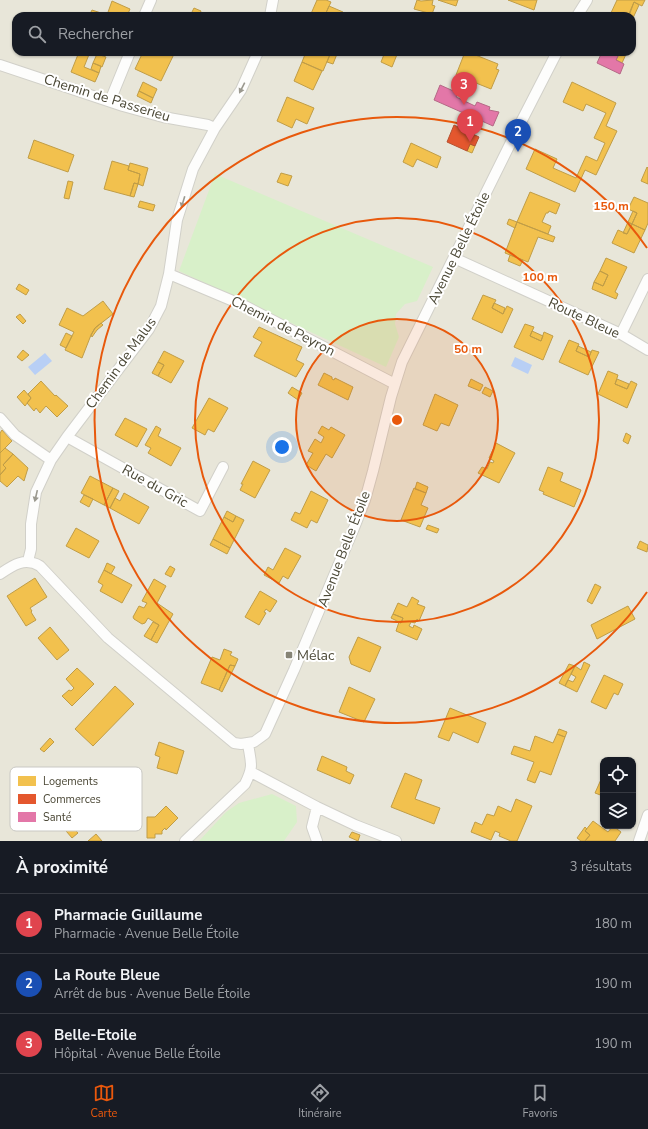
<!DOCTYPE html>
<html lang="fr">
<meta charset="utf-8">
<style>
:root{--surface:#171b24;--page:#242831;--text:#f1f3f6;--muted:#9ea1a6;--line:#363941;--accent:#ea580c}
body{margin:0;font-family:"Nunito Sans",sans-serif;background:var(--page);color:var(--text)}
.controls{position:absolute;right:12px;bottom:12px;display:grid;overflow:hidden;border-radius:8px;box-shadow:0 1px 3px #0004}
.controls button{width:36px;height:36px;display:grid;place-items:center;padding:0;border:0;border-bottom:1px solid var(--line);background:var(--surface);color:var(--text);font:20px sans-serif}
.you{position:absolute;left:282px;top:447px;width:14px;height:14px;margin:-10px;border:3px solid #fff;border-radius:50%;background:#1a73e8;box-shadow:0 0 0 6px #1a73e833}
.badge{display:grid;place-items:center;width:26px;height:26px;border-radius:50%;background:var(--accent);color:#fff;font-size:13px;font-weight:700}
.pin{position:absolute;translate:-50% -33px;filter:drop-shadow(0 1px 2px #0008)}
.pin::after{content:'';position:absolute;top:21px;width:14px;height:12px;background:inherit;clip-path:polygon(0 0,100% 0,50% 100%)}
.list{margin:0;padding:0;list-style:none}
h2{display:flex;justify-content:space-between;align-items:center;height:52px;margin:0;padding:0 16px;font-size:17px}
h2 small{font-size:13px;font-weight:400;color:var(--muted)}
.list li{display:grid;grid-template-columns:26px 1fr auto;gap:12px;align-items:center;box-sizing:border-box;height:60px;padding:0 16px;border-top:1px solid var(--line)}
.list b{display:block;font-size:15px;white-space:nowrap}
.list p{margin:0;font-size:13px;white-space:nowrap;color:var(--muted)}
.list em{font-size:13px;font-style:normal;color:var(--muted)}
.icon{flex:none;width:22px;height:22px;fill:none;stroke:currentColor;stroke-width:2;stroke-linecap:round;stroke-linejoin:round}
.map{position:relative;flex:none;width:648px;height:841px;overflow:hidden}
.search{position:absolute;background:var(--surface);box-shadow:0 1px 3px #0004;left:12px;right:12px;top:12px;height:44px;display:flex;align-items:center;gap:10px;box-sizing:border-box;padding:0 14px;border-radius:12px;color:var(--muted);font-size:15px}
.sheet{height:232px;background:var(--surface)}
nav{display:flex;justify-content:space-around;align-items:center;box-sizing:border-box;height:56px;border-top:1px solid var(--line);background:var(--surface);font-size:11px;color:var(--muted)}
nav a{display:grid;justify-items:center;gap:2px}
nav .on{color:var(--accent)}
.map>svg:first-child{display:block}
</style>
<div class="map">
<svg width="648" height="841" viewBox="0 0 648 841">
<rect width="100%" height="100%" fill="#f3f2ec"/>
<path fill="#e8e6d9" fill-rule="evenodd" d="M0 0H648V841H0ZM16 16H632V52H16ZM603 760H633V826H603Z"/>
<path fill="#d8f0c9" d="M215 174 433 267 417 301 405 304 396 314 395 324 399 337 386 367 179 271Z
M272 794 296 806 297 822 284 841H199L226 812 239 803Z"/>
<path fill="#b8cff5" d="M45 353 52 361 35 375 28 367Z
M515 357 532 365 528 374 511 366Z"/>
<path fill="#f2c14e" stroke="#c09d47" d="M317 0H326L331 2 325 15 329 16H310Z
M417 0 421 1 433 0 432 5 435 6 432 14 414 9Z
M438 0H458L456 6Z
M508 0H537L534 10Z
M617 0H645L642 6 634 2 629 16H613L610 15Z
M112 1 130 9 127 16H89L92 10 107 15Z
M634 2 639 5 633 18 632 16H628Z
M329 6 343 12 341 16H329L325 15Z
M194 8 201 11 199 16 191 14Z
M79 52H90L84 67 99 73 95 82 71 72Z
M143 52H175L161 81 135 69Z
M306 52H331L323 71 302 62Z
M331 52 337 54 333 64 327 62Z
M385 52H398L392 67 381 62Z
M465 52H468L498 64 496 69 499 70 491 89 456 75Z
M620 52H627L622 63 616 60Z
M97 54 106 57 102 67 93 63Z
M302 62 322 71 313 90 294 81Z
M93 63 101 66 99 73 91 69Z
M143 82 157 89 153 98 139 91Z
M572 82 616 103 606 126 617 131 596 175 585 170 575 192 526 169 535 149 557 159 553 168 576 178 586 156 597 161 605 143 594 138 606 113 586 104 583 111 563 102Z
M139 91 153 98 151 103 137 96Z
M287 97 314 108 307 124 296 119 292 128 277 121Z
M34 140 74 155 68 172 28 158Z
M411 143 441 157 437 168 417 159 413 167 403 162Z
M470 144 475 146 472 153 467 151Z
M112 161 129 166 128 170 140 174 138 184 134 183 130 196 104 189Z
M130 163 148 168 143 186 138 184 140 174 128 170Z
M647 167 648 168V184L641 181Z
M281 173 292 176 288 186 277 182Z
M68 181 73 182 69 199 64 198Z
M134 183 138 184 134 197 130 196Z
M530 192 560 204 556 214 549 211 548 213H546L542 222 551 226 548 234 517 222Z
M634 197 648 203V223L645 230 632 224 637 213 628 209Z
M140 201 155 205 153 211 138 207Z
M633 211 637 213 632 224 628 222Z
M509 219 517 222 515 228 507 224Z
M517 222 555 237 553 242 538 237 528 262 505 253Z
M628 222 632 224 627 234 623 233Z
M632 224 645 230 634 253 612 243 618 230 627 234Z
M510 255 523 260 520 266 508 261Z
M606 258 627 267 615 292 618 294 616 299 592 289 594 282 603 286 608 275 600 271Z
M600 271 608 275 603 286 594 282Z
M19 284 29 290 26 295 16 289Z
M483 295 496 300 492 308 503 314 507 306 513 309 502 333 472 319Z
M103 301 113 314 95 328 91 335 82 358 65 350 74 332 59 325 67 308 83 316Z
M494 303 505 308 503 314 492 308Z
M20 314 26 321 23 324 16 317Z
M101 323 103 325 97 330 92 337 91 335 95 328Z
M525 324 534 327 530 336 541 341 544 332 553 336 543 360 514 347Z
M259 327 302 347 296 360 304 364 296 377 254 356 262 342 253 337Z
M532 331 543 336 541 341 530 336Z
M66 333 72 336 66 348 60 345Z
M569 340 579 344 576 351 589 357 592 350 599 352 588 375 559 362Z
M578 346 591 352 589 357 576 351Z
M23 350 29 355 22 361 17 357Z
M164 351 184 361 171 383 158 376 164 365 158 362Z
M158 362 164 365 158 376 152 373Z
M608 371 618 375 615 384 627 389 631 381 637 384 627 408 598 394Z
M324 373 332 377V379L334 380 335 378 353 387 348 400 318 385Z
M471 379 483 385 480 391 468 386Z
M617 379 629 384 627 389 615 384Z
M41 381 55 396 56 395 68 406 57 417 46 406 40 413 36 408 34 411 27 403 31 398 28 394Z
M292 387 302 393 298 400 288 393Z
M485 387 493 391 490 397 482 393Z
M24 390 31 398 25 406 17 397Z
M435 394 458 405 449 426 441 423 437 431 423 425Z
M209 398 228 408 214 432 208 429 205 435 192 428Z
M125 418 147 429 137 447 115 435Z
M156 426 161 429 158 436 181 448 171 466 148 453 151 448 145 445Z
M322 426 329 430 331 427 345 435 332 458 326 454 316 471 306 465 313 453 308 451 315 439 321 443 324 437 318 433Z
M2 430 12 441 0 453V433Z
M626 433 631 436 628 444 623 441Z
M496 443 515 453 499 483 478 473 482 467 487 469 490 462 493 463 494 461 489 458Z
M5 448 13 454 3 465 6 468 0 475V453Z
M13 454 28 468 24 481 18 476 7 487 0 481V475L6 468 3 465Z
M253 461 270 470 255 498 240 490 243 484H241Z
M548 467 563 473 560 481 581 490 574 507 543 494 544 492 539 490Z
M90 476 113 488 104 505 81 493Z
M417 482 428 487 426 493 415 489Z
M113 488 119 491 110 508 104 505Z
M414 488 426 493 421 505 428 508 420 527 401 520Z
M311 491 328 500 317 523 311 520 307 528 291 520 295 512 300 514Z
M124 493 149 507 139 524 110 508 115 498 120 501Z
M84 495 93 499 89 507 80 502Z
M227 511 236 516 233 522 224 517Z
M236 516 244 520 230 548 213 539 224 517 233 522Z
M428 525 439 529 437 533 426 529Z
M76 528 99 541 89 558 66 546Z
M213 539 230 548 227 554 210 545Z
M640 541 648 545 647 552 637 548Z
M285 548 301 556 288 579 283 576 279 583 264 575 268 567 273 570Z
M107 563 115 567 111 574 104 570Z
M170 566 175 569 171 577 165 574Z
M104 570 132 585 122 603 100 591 103 585 98 582Z
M35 578 47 597 30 608 32 611 31 612 36 620 26 626 7 596Z
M154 579 166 586 157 603 173 614 157 643 151 640 159 625 148 618 145 623 142 624 134 619 133 617 139 606 144 608 147 603 142 601Z
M595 584 601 587 592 604 587 601Z
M260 591 277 601 270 612 266 609 264 612 266 613 259 625 245 617Z
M412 597 419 601 417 604 425 607 419 621 417 619 415 623 411 622 409 626 413 628 414 625 422 629 417 640 396 631 399 622 401 623 403 618 393 614 398 603 407 607Z
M628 606 635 619 597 639 591 625Z
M393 614 403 618 401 623 391 618Z
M153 622 159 625 151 640 144 636Z
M50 627 69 650 57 660 38 638Z
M358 637 381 647 370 672 351 664 349 657Z
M224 649 232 652 230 655 238 659 235 666 230 665 219 690 201 683 212 657 220 660Z
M584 662 590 665 577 692 565 686 568 680 573 682 576 677 571 674 575 666 581 670Z
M569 664 575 666 565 686 559 683Z
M230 665 235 666 222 692 219 690Z
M77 668 94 684 72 706 62 696 69 690 71 691 74 688 66 679Z
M604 675 623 684 618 695 614 693 606 709 591 702Z
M115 686 134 704 93 746 75 729Z
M349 687 375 699 364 722 339 712Z
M450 708 486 723 478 743 453 732 449 741 438 737Z
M559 729 567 732 565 737 557 734Z
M557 734 565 737 551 775 540 771 535 783 527 780 534 762 511 754 514 746 530 751 535 736 553 743Z
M50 738 54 742 44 752 40 749Z
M159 742 184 751 177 774 157 768 160 757 155 755Z
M322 756 347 767 346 771 354 775 350 784 317 770Z
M405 773 422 780 415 799 440 808 434 824 391 807Z
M603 775V796L595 793Z
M516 799 532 806 517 841H511L499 836 500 833 495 831 491 840 471 832 475 822 482 825 487 814 494 816 498 806 511 812Z
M166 806 178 818 166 830 165 828 162 831V834H155V838H147V817H155Z
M66 820 78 833 72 838 61 825Z
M593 821 608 832 613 826 621 832 615 841H585L590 835 585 831Z
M585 827 587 829 585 831 590 835 585 841H581L577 838Z
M352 832 360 835 358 841 349 837Z
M96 834 102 841H88Z"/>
<path fill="#e4572e" stroke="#b65230" d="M454 125 479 137 475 146 470 144 467 151 447 142Z"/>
<path fill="#e377a8" stroke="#b56986" d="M602 52H620L616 60 624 64 620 74 597 63Z
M440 85 458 93 456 97 475 106 477 102 490 107 489 110 499 112 493 126 434 100Z"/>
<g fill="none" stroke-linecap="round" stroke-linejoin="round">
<g stroke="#d1d0c9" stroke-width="12">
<path id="minor" d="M144 16 151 0
M270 16 273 0
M577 16 587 0
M0 65 123 106 163 117 208 125 215 128
M110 101 130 52
M454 258 621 334 648 350
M169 274 245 306 395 384
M621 334 648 279
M0 418 15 435 51 460
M67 437 200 511 223 467
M28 561 31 549V524L36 492 51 460 67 437 149 329 161 306 169 274 177 220 193 169 215 128 241 90 258 52
M0 574C13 565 25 557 40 566L108 638 234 743 241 744 254 742 265 734 294 670 354 528 365 500 373 471 391 397 402 362 519 126 557 52
M251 772 317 807 355 825 396 841
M185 841 245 784C254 766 251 763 248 744
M317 841 312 827 317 807
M639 841 648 815"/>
</g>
<use href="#minor" stroke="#fdfdfc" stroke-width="10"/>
</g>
<defs><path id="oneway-solid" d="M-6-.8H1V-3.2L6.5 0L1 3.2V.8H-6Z"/></defs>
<g fill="#9b998f">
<use href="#oneway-solid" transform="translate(242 88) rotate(117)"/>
<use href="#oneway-solid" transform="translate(183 202) rotate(107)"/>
<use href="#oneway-solid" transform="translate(36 496) rotate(103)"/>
</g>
<circle cx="397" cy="420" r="101" fill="#e8590c" fill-opacity=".12"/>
<g fill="none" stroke="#e8590c" stroke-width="2">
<circle cx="397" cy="420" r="101"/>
<circle cx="397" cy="420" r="202"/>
<path d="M647 592A303 303 0 1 1 647 248"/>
</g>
<rect fill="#868476" stroke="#fff" stroke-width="1.5" x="285" y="651" width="8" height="8" rx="2"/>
<g text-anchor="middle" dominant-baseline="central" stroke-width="4" stroke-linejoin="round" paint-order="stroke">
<g font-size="14" fill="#4b4836" stroke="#fff">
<text transform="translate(107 98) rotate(17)">Chemin de Passerieu</text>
<text transform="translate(459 248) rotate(-64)">Avenue Belle Étoile</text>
<text transform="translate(584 318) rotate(25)">Route Bleue</text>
<text transform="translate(283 326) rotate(27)">Chemin de Peyron</text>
<text transform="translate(121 363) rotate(-54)">Chemin de Malus</text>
<text transform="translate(155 486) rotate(29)">Rue du Gric</text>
<text transform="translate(344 549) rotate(-69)">Avenue Belle Étoile</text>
</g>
<g font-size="14" fill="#4b4836" stroke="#fff" text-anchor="start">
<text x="297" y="655">Mélac</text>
</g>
</g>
<rect x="10" y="767" width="132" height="64" rx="6" fill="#fff" stroke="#c9c8c3" stroke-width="1"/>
<rect x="18" y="776" width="18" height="10" fill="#f2c14e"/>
<rect x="18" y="794" width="18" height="10" fill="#e4572e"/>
<rect x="18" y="812" width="18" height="10" fill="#e377a8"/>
<g font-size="11" fill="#4b4836">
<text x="43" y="785">Logements</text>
<text x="43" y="803">Commerces</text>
<text x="43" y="821">Santé</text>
</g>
<circle cx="397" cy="420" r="6" fill="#e8590c" stroke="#fff" stroke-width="2"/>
<g font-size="12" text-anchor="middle" font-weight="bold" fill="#e8590c" stroke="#fff" stroke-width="4" stroke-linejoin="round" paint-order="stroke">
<text x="611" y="210">150 m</text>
<text x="540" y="281">100 m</text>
<text x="468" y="353">50 m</text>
</g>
</svg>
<div class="controls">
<button><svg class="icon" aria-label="locate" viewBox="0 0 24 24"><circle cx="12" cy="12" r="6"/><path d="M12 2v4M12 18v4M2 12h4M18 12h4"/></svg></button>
<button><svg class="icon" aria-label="layers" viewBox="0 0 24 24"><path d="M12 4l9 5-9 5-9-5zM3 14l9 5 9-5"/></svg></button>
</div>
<div class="you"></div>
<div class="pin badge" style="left:470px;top:142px;background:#e0444e">1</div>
<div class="pin badge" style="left:518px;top:152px;background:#1a4fb4">2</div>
<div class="pin badge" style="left:464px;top:105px;background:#e0444e">3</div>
<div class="search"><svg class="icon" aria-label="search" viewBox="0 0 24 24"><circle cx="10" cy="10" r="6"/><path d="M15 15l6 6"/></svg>Rechercher</div>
</div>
<section class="sheet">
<h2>À proximité<small>3 résultats</small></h2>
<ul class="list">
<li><span class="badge" style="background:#e0444e">1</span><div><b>Pharmacie Guillaume</b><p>Pharmacie · Avenue Belle Étoile</p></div><em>180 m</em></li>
<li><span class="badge" style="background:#1a4fb4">2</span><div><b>La Route Bleue</b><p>Arrêt de bus · Avenue Belle Étoile</p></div><em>190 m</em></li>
<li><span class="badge" style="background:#e0444e">3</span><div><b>Belle-Etoile</b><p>Hôpital · Avenue Belle Étoile</p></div><em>190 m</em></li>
</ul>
</section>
<nav>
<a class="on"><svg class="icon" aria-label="map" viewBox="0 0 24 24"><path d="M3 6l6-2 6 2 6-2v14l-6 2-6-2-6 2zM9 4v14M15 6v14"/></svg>Carte</a>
<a><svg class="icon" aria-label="directions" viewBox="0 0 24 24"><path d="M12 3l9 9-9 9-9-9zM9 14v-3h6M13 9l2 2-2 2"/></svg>Itinéraire</a>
<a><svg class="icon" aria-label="saved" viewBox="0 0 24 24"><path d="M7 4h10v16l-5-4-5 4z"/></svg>Favoris</a>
</nav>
